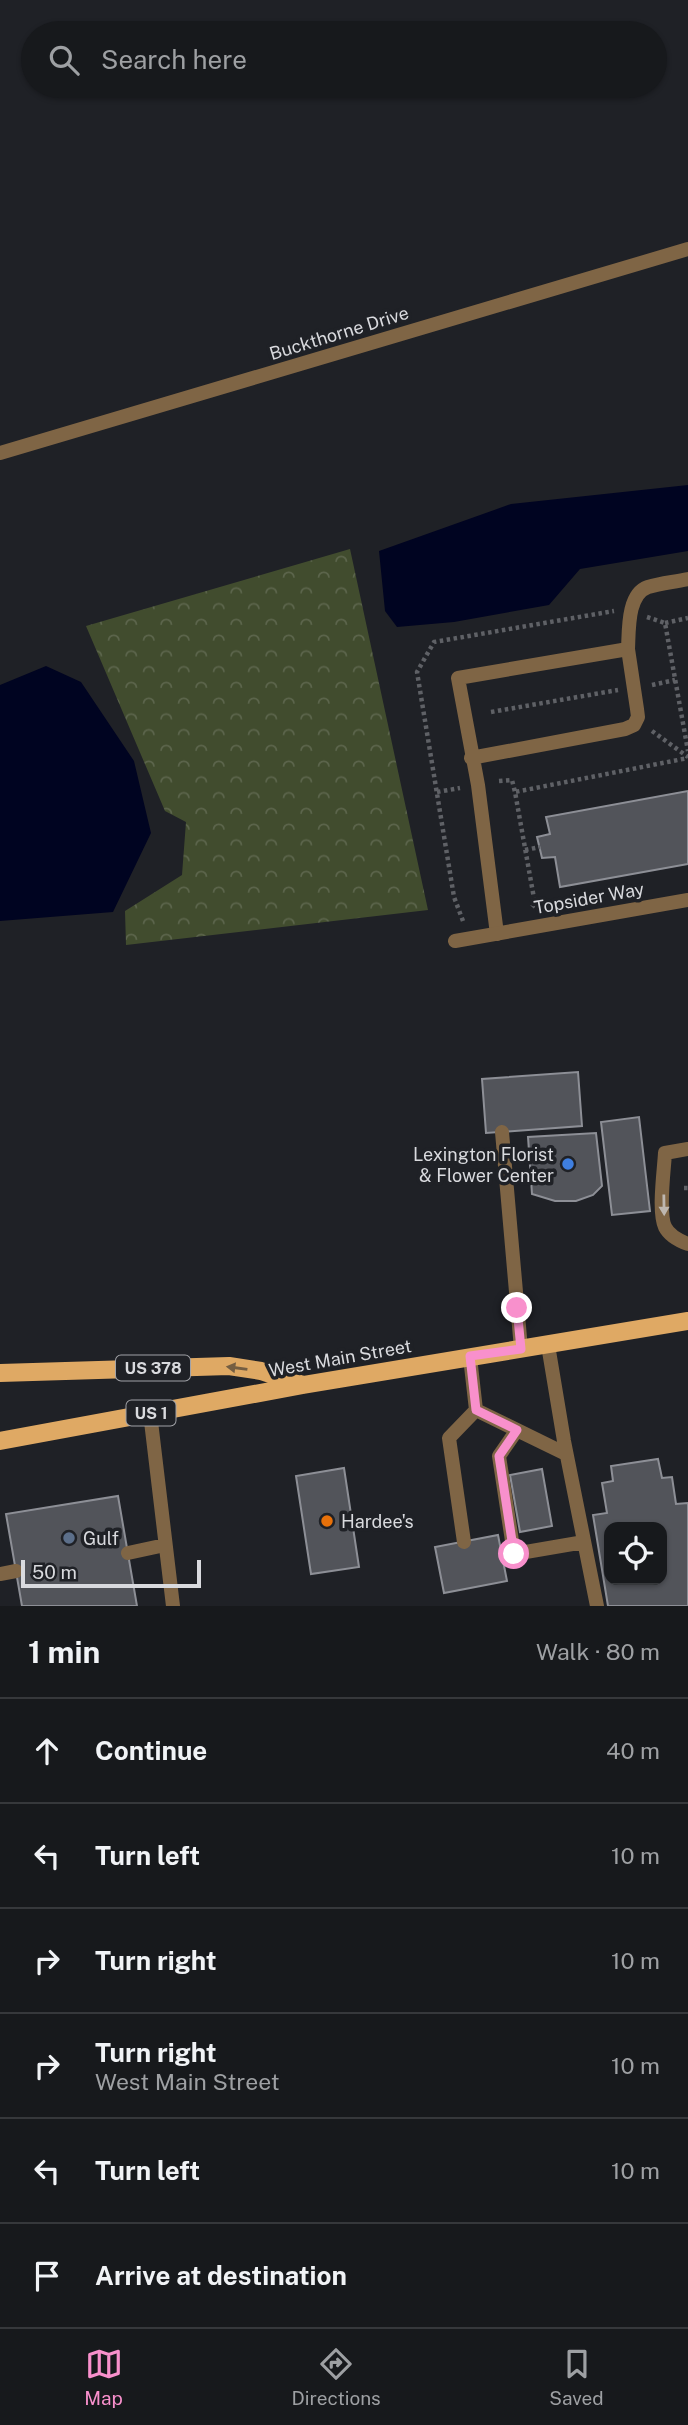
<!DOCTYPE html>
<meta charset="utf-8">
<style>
:root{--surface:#17191c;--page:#242629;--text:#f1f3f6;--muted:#9ea0a3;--line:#36383b;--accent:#f890cc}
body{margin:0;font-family:"Public Sans",sans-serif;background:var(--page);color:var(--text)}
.controls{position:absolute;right:21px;bottom:21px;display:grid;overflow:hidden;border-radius:14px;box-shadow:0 2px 5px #0004}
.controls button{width:63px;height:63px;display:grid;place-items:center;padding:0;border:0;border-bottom:2px solid var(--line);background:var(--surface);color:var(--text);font:35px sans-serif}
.scale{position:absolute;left:21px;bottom:18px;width:180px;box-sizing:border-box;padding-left:7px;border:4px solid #d9dade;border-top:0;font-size:19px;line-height:24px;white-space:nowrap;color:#d9dade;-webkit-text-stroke:5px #1f2126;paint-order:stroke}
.stop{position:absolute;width:21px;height:21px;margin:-16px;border:5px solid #f890cc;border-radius:50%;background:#fff}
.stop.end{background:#f890cc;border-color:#fff;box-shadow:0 2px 7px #0008}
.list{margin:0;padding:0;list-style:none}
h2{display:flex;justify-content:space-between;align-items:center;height:91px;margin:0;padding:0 28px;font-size:30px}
h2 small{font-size:23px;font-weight:400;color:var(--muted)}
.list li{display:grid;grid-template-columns:46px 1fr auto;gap:21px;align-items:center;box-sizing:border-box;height:105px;padding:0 28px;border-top:2px solid var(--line)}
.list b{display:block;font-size:26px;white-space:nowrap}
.list p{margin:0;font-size:23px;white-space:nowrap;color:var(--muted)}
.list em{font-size:23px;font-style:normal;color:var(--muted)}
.icon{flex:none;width:38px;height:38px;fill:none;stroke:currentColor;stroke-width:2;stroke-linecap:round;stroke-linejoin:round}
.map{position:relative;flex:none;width:688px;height:1606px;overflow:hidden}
.search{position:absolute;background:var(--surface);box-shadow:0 2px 5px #0004;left:21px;right:21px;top:21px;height:77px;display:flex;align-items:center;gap:18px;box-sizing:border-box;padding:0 24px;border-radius:38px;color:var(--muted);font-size:26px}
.sheet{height:721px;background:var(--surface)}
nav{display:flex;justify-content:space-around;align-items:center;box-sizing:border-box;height:98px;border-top:2px solid var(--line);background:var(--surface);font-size:19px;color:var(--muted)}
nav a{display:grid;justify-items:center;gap:4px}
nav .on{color:var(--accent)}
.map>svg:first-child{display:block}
</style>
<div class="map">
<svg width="688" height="1606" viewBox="0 0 688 1606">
<defs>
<pattern id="forest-crowns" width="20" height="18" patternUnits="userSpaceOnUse" patternTransform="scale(1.75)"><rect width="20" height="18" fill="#414c2e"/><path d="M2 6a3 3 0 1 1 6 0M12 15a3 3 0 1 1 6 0" fill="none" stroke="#5c654c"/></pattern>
</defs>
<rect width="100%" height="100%" fill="#1f2126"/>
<path fill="url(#forest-crowns)" d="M350 549 428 910 126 945 125 911 182 875 186 822 165 811 86 626Z"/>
<path fill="#000421" d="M688 485V551L580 569 549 605 454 622 397 627 385 611 379 551 511 504Z
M46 666 81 682 134 761 151 833 113 912 0 921V685Z"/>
<path fill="#52545a" stroke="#8d8f96" stroke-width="2" fill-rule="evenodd" d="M688 791V864L560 887 555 857 542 858 537 837 550 834 546 817Z
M578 1072 582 1126 486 1133 482 1079Z
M639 1117 650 1211 612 1215 601 1122Z
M596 1133 602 1186 593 1195 576 1201H555L532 1194 528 1137Z
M658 1459 662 1478 672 1477 676 1504 688 1503V1606H608L593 1515 607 1513 602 1483 613 1481 611 1466ZM609 1527H662V1580H609Z
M344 1468 359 1567 311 1574 296 1476Z
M542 1469 552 1526 520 1532 510 1475Z
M118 1496 137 1606H22L6 1514Z
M498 1535 507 1581 444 1593 435 1547Z"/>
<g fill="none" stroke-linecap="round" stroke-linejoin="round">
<path stroke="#5f6166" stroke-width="4.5" stroke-dasharray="3.5 3.5" stroke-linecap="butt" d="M647 617 665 623 688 751
M665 623 688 618
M652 685 675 680
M491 712 618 690
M652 731 688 757
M499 781 512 780 515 792
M437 792 460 788
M525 850 540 847
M532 907 535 904 515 792 688 758
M463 921 454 897 417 672 434 642 614 611
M684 1188H688"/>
<path stroke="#7f6545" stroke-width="14" d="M628 649C629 631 627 594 648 587 661 583 675 582 688 579
M471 758 625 729 634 725 638 717 637 709 628 649 458 678 478 785 497 934
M502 1132 521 1349
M688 1149 665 1153C664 1171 658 1212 665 1227 669 1235 680 1241 688 1244
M548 1345 564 1441 597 1606
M476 1410 566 1454
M150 1413 173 1606
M517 1430 499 1456 514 1554 584 1542
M464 1542 449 1438 476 1410 470 1357
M128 1553 165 1545
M0 1574 16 1571"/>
<path stroke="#7f6545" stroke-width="14" d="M0 453 688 249
M455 941 688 900"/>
<path stroke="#dfa964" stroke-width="18" d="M0 1373 229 1366 261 1371 303 1385
M0 1441 303 1385 688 1321"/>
</g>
<defs><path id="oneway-solid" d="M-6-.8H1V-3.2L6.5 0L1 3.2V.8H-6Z" transform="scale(1.75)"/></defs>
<use fill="#beb7b0" href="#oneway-solid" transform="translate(664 1205) rotate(89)"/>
<use fill="#755e42" href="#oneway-solid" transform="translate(237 1368) rotate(-172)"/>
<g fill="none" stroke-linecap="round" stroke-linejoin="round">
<path stroke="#f890cc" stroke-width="9" d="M514 1554 499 1456 517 1430 476 1410 470 1356 521 1349 517 1308"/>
</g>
<circle fill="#3f7fe0" stroke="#1f2126" stroke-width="2.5" cx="568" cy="1164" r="7"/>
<circle fill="#e8710a" stroke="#1f2126" stroke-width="2.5" cx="327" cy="1521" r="7"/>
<circle fill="#5c6f8a" stroke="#1f2126" stroke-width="2.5" cx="69" cy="1538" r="7"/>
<g text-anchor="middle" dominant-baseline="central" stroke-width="7" stroke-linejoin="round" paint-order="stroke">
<g fill="#1f2126" stroke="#a1a2a7" stroke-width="2">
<rect x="116" y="1355.5" width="74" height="25" rx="5"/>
<rect x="126.5" y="1400.5" width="49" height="25" rx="5"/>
</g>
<g font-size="16" font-weight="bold" fill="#d9dade">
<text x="153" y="1368">US 378</text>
<text x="151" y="1413">US 1</text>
</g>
<g font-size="18" fill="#d9dade" stroke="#1f2126">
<text transform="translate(339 333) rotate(-17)">Buckthorne Drive</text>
<text transform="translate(589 898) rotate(-10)">Topsider Way</text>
<text transform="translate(340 1358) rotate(-10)">West Main Street</text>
</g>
<g font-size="18" fill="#d9dade" stroke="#1f2126" text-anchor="start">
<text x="554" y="1154" text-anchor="end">Lexington Florist<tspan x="554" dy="21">&amp; Flower Center</tspan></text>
<text x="341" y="1521">Hardee's</text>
<text x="83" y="1538">Gulf</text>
</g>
</g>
</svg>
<div class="controls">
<button><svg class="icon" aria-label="locate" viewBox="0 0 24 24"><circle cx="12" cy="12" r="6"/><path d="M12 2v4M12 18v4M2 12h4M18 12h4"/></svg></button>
</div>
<div class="scale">50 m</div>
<div class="stop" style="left:514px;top:1554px"></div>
<div class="stop end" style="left:517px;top:1308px"></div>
<div class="search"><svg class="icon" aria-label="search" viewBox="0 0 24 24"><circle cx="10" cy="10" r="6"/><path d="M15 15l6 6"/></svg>Search here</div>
</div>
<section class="sheet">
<h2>1 min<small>Walk · 80 m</small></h2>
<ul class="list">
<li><svg class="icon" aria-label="ahead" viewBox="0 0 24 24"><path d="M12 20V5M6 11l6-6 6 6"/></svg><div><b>Continue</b></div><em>40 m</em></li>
<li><svg class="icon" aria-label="left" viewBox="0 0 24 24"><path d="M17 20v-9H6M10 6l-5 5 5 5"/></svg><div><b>Turn left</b></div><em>10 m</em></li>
<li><svg class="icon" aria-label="right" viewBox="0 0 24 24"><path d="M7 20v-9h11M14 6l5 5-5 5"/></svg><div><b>Turn right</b></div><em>10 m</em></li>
<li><svg class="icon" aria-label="right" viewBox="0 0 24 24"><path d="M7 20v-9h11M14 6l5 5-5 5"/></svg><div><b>Turn right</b><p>West Main Street</p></div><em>10 m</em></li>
<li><svg class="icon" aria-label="left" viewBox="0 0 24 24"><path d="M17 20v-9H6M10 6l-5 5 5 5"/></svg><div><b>Turn left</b></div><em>10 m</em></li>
<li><svg class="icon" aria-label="arrive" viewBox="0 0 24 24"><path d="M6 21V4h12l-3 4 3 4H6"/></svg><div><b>Arrive at destination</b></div></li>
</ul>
</section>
<nav>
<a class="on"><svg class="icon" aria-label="map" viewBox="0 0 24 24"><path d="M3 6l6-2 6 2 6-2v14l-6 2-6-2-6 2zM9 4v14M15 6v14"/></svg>Map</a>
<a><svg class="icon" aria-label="directions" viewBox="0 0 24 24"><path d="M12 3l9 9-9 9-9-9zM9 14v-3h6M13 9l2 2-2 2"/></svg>Directions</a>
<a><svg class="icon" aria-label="saved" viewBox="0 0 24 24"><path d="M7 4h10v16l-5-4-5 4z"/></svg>Saved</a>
</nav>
